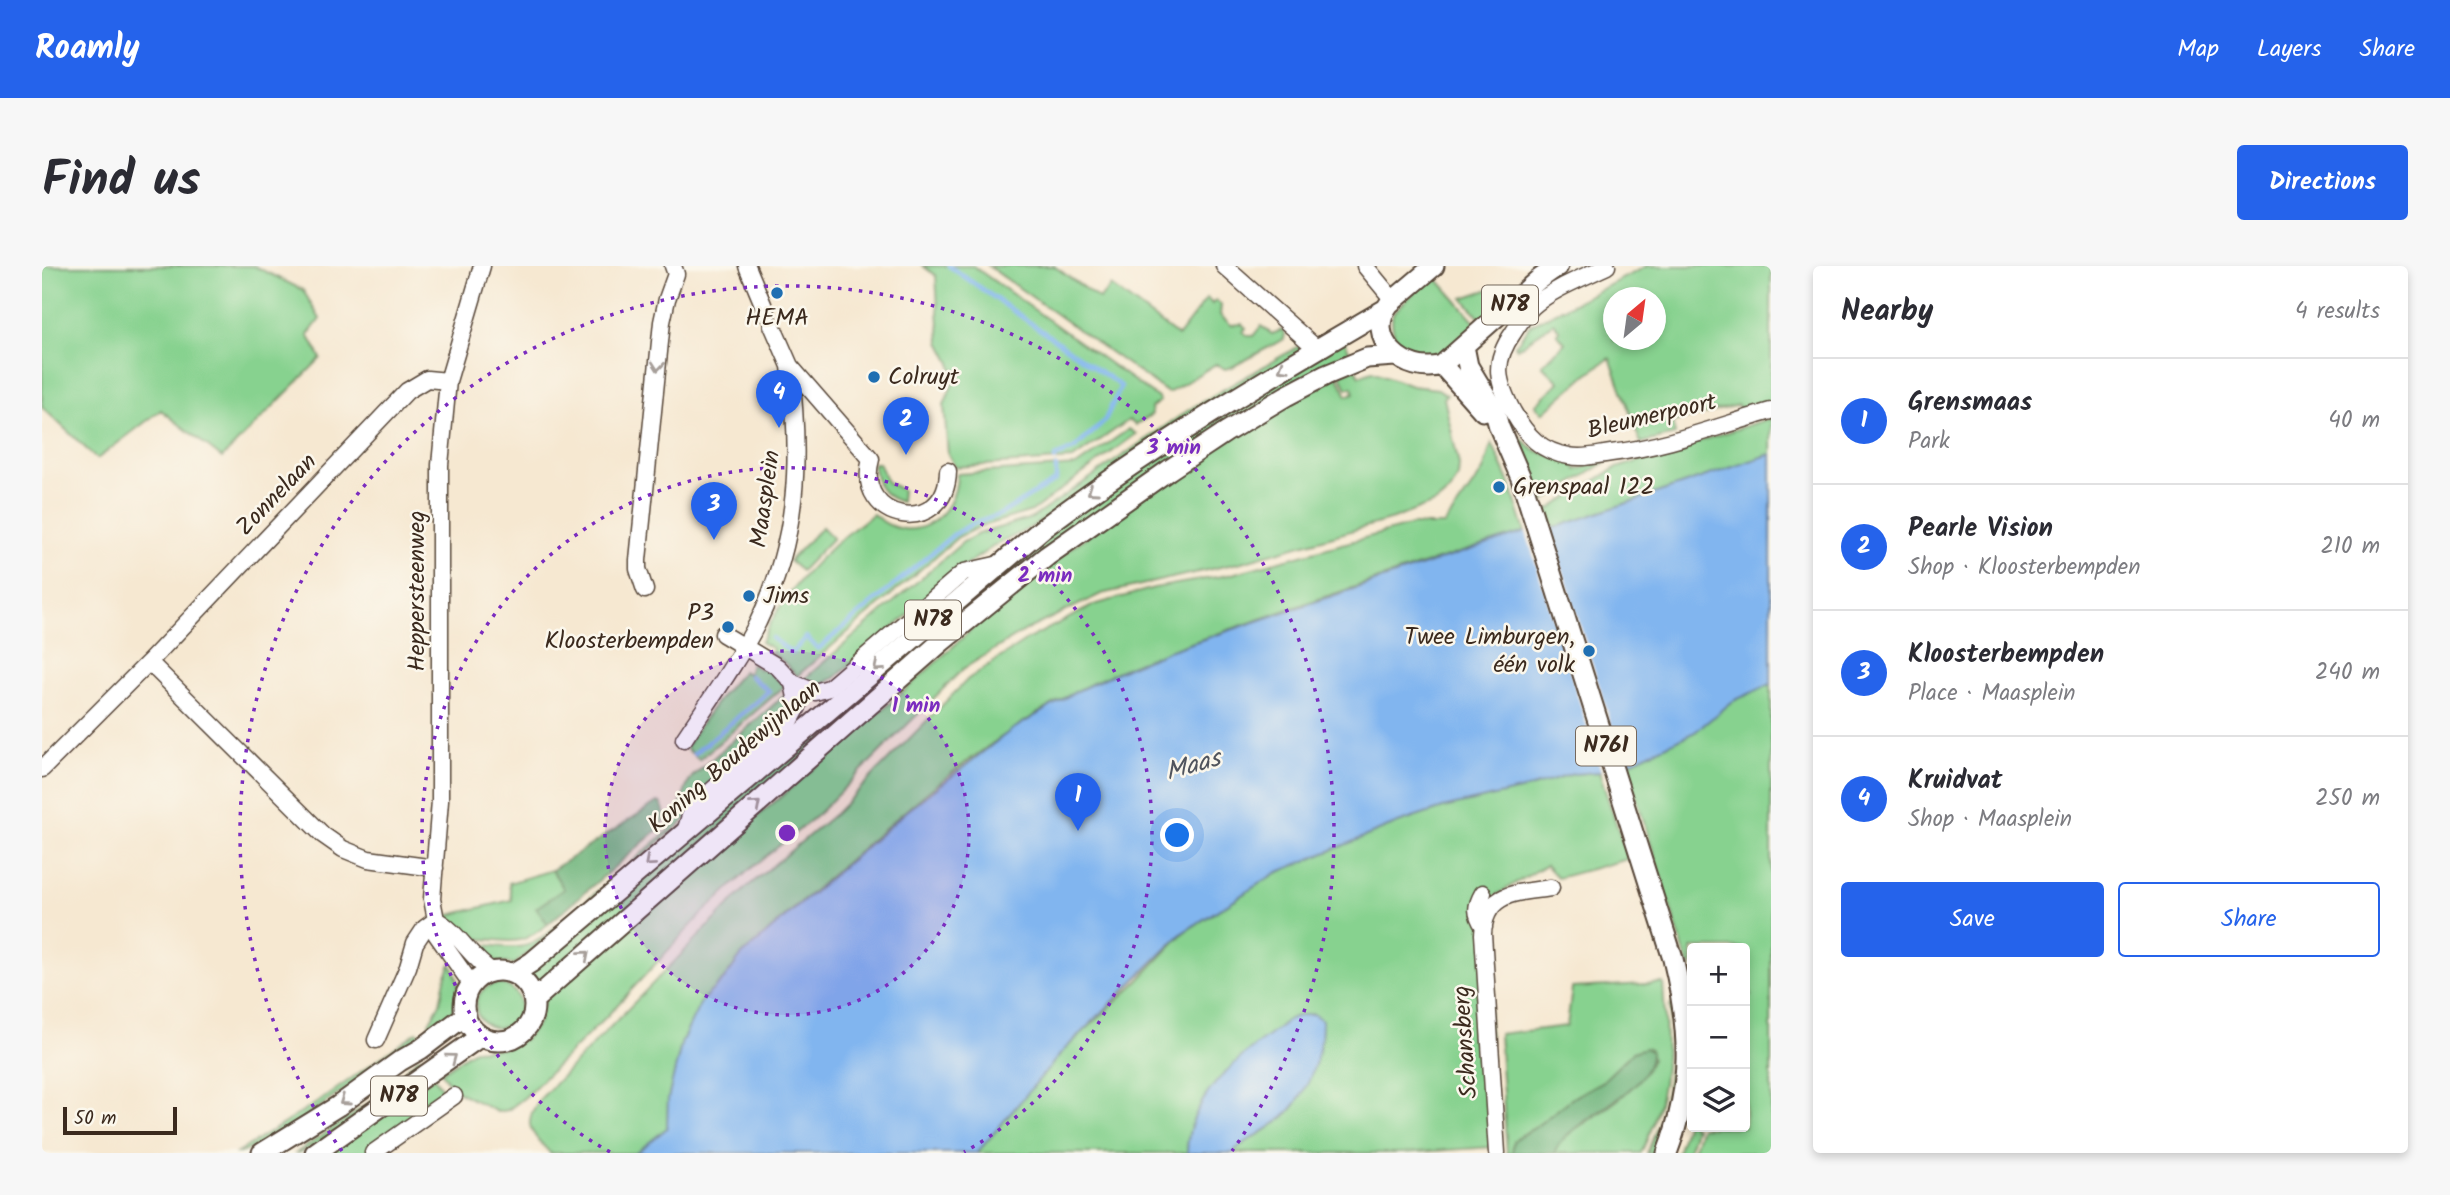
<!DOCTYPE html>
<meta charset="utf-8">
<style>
:root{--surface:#fff;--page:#f7f7f7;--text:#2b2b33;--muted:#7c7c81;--line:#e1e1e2;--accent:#2563eb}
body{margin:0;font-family:Kalam,sans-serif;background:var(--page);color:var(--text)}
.controls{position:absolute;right:21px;bottom:21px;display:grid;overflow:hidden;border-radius:7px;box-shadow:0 4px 10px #0003}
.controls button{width:63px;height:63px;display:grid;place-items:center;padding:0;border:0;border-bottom:2px solid var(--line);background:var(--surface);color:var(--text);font:35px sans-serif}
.compass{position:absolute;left:1561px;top:21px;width:63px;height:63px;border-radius:50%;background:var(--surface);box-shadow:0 4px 10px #0003;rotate:29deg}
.scale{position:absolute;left:21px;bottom:18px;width:114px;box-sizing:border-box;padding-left:7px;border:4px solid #3b2a1e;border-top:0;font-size:19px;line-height:24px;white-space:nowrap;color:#3b2a1e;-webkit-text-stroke:5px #fbf7ec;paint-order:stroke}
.you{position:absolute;left:1136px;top:570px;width:24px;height:24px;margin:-18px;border:5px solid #fff;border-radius:50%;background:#1a73e8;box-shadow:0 0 0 10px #1a73e833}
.badge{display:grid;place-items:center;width:46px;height:46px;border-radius:50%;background:var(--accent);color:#fff;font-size:23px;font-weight:700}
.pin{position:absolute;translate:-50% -58px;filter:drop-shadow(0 2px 4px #0008)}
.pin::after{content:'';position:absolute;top:37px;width:24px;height:21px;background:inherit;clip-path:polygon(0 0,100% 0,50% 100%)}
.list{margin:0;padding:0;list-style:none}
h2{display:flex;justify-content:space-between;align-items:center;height:91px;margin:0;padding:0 28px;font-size:30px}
h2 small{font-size:23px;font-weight:400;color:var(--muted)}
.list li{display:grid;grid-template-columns:46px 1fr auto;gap:21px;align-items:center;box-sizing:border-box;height:126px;padding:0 28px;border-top:2px solid var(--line)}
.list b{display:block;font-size:26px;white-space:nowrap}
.list p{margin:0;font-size:23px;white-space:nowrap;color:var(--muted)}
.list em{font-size:23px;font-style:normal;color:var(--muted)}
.actions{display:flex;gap:14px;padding:21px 28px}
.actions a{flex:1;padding:16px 0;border:2px solid var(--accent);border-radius:7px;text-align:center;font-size:24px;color:var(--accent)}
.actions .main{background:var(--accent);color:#fff}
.icon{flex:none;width:38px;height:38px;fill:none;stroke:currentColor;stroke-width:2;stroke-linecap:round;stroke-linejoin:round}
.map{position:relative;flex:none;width:1729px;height:887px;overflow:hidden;border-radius:7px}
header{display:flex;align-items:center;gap:42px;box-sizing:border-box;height:98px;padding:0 35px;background:var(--accent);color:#fff}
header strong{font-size:33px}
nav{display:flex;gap:38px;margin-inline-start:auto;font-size:24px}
.intro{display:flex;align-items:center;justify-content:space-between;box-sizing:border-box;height:168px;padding:0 42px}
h1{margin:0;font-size:49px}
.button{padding:18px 32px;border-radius:7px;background:var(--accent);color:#fff;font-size:24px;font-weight:700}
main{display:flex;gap:42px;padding:0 42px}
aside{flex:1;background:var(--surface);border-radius:7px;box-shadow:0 4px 10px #0003}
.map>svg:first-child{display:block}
</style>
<header>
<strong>Roamly</strong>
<nav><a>Map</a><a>Layers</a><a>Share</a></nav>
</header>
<div class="intro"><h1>Find us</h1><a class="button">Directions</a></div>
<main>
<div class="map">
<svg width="1729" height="887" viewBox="0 0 1729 887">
<rect width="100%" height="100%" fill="#fbf7ec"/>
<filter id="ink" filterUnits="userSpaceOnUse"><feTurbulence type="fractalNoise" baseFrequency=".0143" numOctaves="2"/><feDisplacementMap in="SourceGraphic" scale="14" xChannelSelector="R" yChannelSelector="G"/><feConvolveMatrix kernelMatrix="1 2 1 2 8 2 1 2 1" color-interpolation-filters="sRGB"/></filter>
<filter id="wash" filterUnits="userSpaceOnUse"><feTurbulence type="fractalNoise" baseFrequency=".00686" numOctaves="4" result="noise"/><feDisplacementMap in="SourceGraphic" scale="28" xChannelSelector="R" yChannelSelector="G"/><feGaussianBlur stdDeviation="1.57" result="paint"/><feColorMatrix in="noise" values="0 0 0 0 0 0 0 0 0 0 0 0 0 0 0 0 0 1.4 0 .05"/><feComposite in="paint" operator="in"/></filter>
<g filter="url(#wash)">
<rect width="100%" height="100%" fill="#f6e8d1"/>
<path fill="#87d28f" stroke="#617e56" stroke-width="2" fill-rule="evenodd" d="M0 0H212L261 24 278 53 266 69 279 92 180 192 119 144 55 193 0 141Z
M881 0H931L1116 132 1118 135 1109 142 1110 148 1094 159 1087 154 1031 193 913 201 906 188 902 139 911 117 910 110 918 109 917 104 910 103 909 97 898 76 894 10Z
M946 0H1012L1057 33 1069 20 1136 70 1165 32 1170 38 1174 34 1179 39 1178 49 1189 59 1200 58 1204 62 1201 66 1206 70H1211L1219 60 1230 68 1240 64 1243 68 1242 73 1190 101 1183 103 1174 98 1126 127Z
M1605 0H1729V140L1700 149 1696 139 1631 156 1633 169 1599 177 1568 92 1545 108 1501 147 1493 139 1517 116 1500 99 1523 77 1515 67 1518 65 1511 57 1475 83 1473 80 1488 59ZM1572 32H1614V74H1572Z
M1391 8 1436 59C1423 69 1410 83 1396 91 1370 105 1345 73 1351 47Z
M1468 16 1479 17 1440 54 1421 32Z
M1302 73 1310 92 959 319 952 308 1045 237Z
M1259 79 1264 82 988 262 952 280 924 299 793 412 776 419 760 415 921 276 936 268 990 252 1151 141Z
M1313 102 1317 110 1330 105 1370 120 1396 123 1405 129 1402 132 1417 199 1416 211 1409 224 1395 236 1351 253 1196 297 1059 328 984 364 921 403 773 551 707 604 660 648 565 750 483 831 466 844 455 846 411 823 399 806 432 784 463 782 483 773 497 756 502 734 601 646 742 528 870 418 964 332 1008 297 1139 203 1295 109 1305 130 1312 127 1310 121 1305 123 1298 108Z
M1729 152V188L1512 262 1505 245 1572 203Z
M1087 163 1094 168 990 245 937 261 916 271 755 410 741 395 729 387 731 383 719 376C742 323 784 282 831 248 868 282 914 255 915 208L1034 200Z
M1476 170 1492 184 1532 197 1535 204 1569 193 1501 236Z
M1450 177 1467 215 1483 266C1391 295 1298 325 1207 357 1148 377 1089 396 1035 425 910 491 804 598 699 690L683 712 660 734 640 775 626 833 625 862 594 887H508C489 866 479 859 498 833L704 622 794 547 926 413 986 373 1052 339 1112 322 1186 309 1370 259H1402L1441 205Z
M831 197H837L845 216 860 224 859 236C838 229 834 218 831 197Z
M780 261 791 272 759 305 747 295Z
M945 321 893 367 896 374 495 719 486 707Z
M709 398 719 404 721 401 743 420 657 494 644 482C659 454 679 429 701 405L706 408Z
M1729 418V887H1650L1659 861H1703V731L1709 730 1703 682H1650V701L1646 698 1584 498 1653 466 1691 435Z
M746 426 748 446 640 557 473 698 448 696 431 680C458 676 474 690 501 671L626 565C640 550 638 528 650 511Z
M1557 506 1586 593 1516 612 1504 599 1444 635 1451 881 1361 887H1192L1194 883C1212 870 1233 861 1248 845 1260 832 1279 785 1280 768 1280 761 1275 754 1271 748 1264 749 1256 749 1250 752 1242 756 1236 763 1229 768 1191 796 1145 836 1145 887H935L1021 785 1095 716 1141 667 1234 607 1356 557 1401 542 1490 521 1531 508Z
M510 604 522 623 495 642 506 658C475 682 472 674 438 673 429 673 424 674 417 668 411 663 407 655 403 650L470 634 467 617Z
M409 698C426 729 414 746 390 767L387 757 398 737 404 709Z
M1621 717C1625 784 1629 824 1599 887H1512C1517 873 1526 868 1538 860 1563 844 1598 822 1610 793L1608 784 1603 782 1591 786 1561 815 1532 831 1491 863 1477 870 1472 875 1470 887H1465L1457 768 1525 760 1530 722Z
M434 740a22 22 0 1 1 44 0a22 22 0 1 1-44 0Z
M1630 738C1639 790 1634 838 1615 887H1605C1628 835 1631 796 1628 740Z
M375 766 384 771 375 778 365 779C338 798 219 887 195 887L279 834Z
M377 791 387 802C366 817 272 887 254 887L333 833Z
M392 811 403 827 323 887H284Z
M1650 841V861H1654L1645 887H1635Z"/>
<path fill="#6db47a" stroke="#546f4c" stroke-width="2" d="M615 536 619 537C623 546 624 553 619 561L506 658 494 642 522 623 510 604Z
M1603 782 1609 786C1611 828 1526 852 1512 887H1470L1472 875 1477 870 1491 863 1532 831 1561 815 1591 786Z"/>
<path fill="#81b5ef" stroke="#5e7086" stroke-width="2" d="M1729 188V418L1691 435 1653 466 1584 498 1557 506 1531 508 1490 521 1401 542 1356 557 1234 607 1140 667 1021 785 935 887H594L625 862 626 833 640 775 660 734 683 712 699 690 864 546 968 465 1033 426 1086 401 1126 385 1437 281 1483 266 1512 262Z
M1271 748 1280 754C1281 788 1264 836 1235 856 1222 866 1207 873 1194 883L1192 887H1145C1145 835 1190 796 1229 768 1236 763 1242 756 1250 752 1256 749 1265 749 1271 748Z"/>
<path fill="#f6e8d1" d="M1507 260 1583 502 1560 508 1483 263Z"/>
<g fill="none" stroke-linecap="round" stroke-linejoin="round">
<path stroke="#81b5ef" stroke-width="4.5" d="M907 0 1079 120 1062 156 1032 183 1013 191V194
M730 372 750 387 764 371 776 383 911 269 928 259 959 248 1014 214V201
M652 488 727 425 708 410"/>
</g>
</g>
<g filter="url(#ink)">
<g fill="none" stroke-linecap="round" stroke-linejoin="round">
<g stroke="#574639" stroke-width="19">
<path id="minor" d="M705 0 725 48
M1182 0 1274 82
M1323 0 1351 34
M1565 0C1540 12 1510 23 1490 41 1482 49 1477 58 1471 67 1450 97 1455 115 1471 146 1484 169 1499 186 1527 190 1542 193 1554 189 1569 187 1623 181 1677 160 1729 145
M730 59 748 100 829 193C811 257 905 272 906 205
M603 324 596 303V294L620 56 625 33 634 8 631 0
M681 368 736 401 751 417
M107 396 281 569 301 583 326 593 393 602
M642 473C667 435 695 397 716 356 757 271 759 191 748 100
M0 503 107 396 365 125 385 113 406 115
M643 566 648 550 659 534 748 456 756 441 751 417 773 426 787 422 922 306 958 298
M1441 627C1433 641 1433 647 1442 661
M394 654C416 665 427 691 451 706
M430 719 394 668V654L390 633 398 535V199L406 115 440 0
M334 774 366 701 373 677 383 662 394 654
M331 887 412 830
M1455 887 1441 668C1443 625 1476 627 1509 622"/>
</g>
<g stroke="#574639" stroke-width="23">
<path id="major" d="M1392 0 1347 38C1321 73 1364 110 1400 99L1496 14 1516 0
M1422 80 1426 100 1452 143 1457 161 1479 212 1631 693C1648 763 1651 819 1625 887
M1400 99 1441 145
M422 740a35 35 0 1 1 70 0a35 35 0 1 1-70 0Z
M471 708 490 696 587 614 1000 263C1109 181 1225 112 1342 44
M492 734 899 376 1005 290 1127 204 1184 166 1244 130 1284 109 1325 92 1353 90
M220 887 296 840 358 795 379 783 424 749
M273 887 439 770"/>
</g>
<use href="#minor" stroke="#fff" stroke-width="16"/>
<use href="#major" stroke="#fff" stroke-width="19"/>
</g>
<defs><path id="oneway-chevron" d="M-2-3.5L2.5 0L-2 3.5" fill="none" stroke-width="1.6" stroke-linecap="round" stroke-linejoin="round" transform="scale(1.75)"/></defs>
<g stroke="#a79f9a">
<use href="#oneway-chevron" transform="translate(616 100) rotate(96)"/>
<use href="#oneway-chevron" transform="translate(1241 102) rotate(149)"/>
<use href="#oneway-chevron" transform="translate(1050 225) rotate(145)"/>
<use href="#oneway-chevron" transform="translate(836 401) rotate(140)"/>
<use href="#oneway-chevron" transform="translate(714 539) rotate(-41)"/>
<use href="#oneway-chevron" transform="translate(607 596) rotate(139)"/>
<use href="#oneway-chevron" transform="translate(543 689) rotate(-41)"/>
<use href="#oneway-chevron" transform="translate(410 792) rotate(-37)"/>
<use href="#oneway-chevron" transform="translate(302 835) rotate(145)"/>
</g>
</g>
<circle cx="745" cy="567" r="182" fill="#7b2cbf" fill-opacity=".12"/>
<g fill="none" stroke="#7b2cbf" stroke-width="3.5" stroke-dasharray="3.5 7">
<circle cx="745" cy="567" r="182"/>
<path d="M568 886A365 365 0 1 1 922 886"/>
<path d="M300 885A547 547 0 1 1 1190 885"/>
</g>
<g fill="#1f6fb2" stroke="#fbf7ec" stroke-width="2.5">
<circle cx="735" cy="27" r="7"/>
<circle cx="832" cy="111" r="7"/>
<circle cx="1457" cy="221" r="7"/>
<circle cx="707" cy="330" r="7"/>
<circle cx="686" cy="361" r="7"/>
<circle cx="1547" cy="385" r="7"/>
</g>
<g text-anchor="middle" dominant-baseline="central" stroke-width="5" stroke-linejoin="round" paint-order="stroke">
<g fill="#fbf7ec" stroke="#75685c" stroke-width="2">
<rect x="1440" y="19.5" width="56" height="39" rx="5"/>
<rect x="863" y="334.5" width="56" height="39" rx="5"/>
<rect x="1534" y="460.5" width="60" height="39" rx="5"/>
<rect x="329" y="810.5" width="56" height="39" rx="5"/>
</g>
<g font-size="23" font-weight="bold" fill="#3b2a1e">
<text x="1468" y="39">N78</text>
<text x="891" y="354">N78</text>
<text x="1564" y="480">N761</text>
<text x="357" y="830">N78</text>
</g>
<g font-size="24" fill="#3b2a1e" stroke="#fbf7ec" text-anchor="start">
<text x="735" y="52" text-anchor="middle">HEMA</text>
<text x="846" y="111">Colruyt</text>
<text x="1471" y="221">Grenspaal 122</text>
<text x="721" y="330">Jims</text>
<text x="672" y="347" text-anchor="end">P3<tspan x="672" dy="28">Kloosterbempden</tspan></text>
<text x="1533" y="371" text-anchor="end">Twee Limburgen,<tspan x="1533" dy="28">één volk</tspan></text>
</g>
<g font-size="24" fill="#3b2a1e" stroke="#fbf7ec">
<text transform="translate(1610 151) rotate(-13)">Bleumerpoort</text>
<text transform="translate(235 229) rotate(-46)">Zonnelaan</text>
<text transform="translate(724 233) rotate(-82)">Maasplein</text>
<text transform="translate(375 325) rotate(-90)">Heppersteenweg</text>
<text transform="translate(693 491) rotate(-41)">Koning Boudewijnlaan</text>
<text transform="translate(1424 776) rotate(-94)">Schansberg</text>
</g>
<g font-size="26" font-style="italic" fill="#50545d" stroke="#fbf7ec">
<text transform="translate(1151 500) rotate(-16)">Maas</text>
</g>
</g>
<circle cx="745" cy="567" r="10" fill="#7b2cbf" stroke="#fbf7ec" stroke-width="3.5"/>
<g font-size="21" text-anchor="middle" font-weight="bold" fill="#7b2cbf" stroke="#fbf7ec" stroke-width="5" stroke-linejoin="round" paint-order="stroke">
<text x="1132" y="188">3 min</text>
<text x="1003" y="316">2 min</text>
<text x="874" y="446">1 min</text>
</g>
</svg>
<div class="controls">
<button>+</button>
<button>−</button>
<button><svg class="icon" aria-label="layers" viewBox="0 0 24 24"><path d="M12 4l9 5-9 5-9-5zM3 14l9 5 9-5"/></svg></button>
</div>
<svg class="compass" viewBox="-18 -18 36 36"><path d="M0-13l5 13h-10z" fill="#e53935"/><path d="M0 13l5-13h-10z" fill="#7c7c81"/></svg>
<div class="scale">50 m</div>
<div class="you"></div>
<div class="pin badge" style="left:1036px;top:565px">1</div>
<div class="pin badge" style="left:864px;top:189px">2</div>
<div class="pin badge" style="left:672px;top:274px">3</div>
<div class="pin badge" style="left:737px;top:162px">4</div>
</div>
<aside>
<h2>Nearby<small>4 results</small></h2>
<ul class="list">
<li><span class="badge">1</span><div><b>Grensmaas</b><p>Park</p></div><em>40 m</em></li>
<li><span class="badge">2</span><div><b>Pearle Vision</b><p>Shop · Kloosterbempden</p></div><em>210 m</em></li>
<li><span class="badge">3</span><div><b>Kloosterbempden</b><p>Place · Maasplein</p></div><em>240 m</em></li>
<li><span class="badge">4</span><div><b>Kruidvat</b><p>Shop · Maasplein</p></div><em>250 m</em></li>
</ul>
<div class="actions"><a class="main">Save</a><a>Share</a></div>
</aside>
</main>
